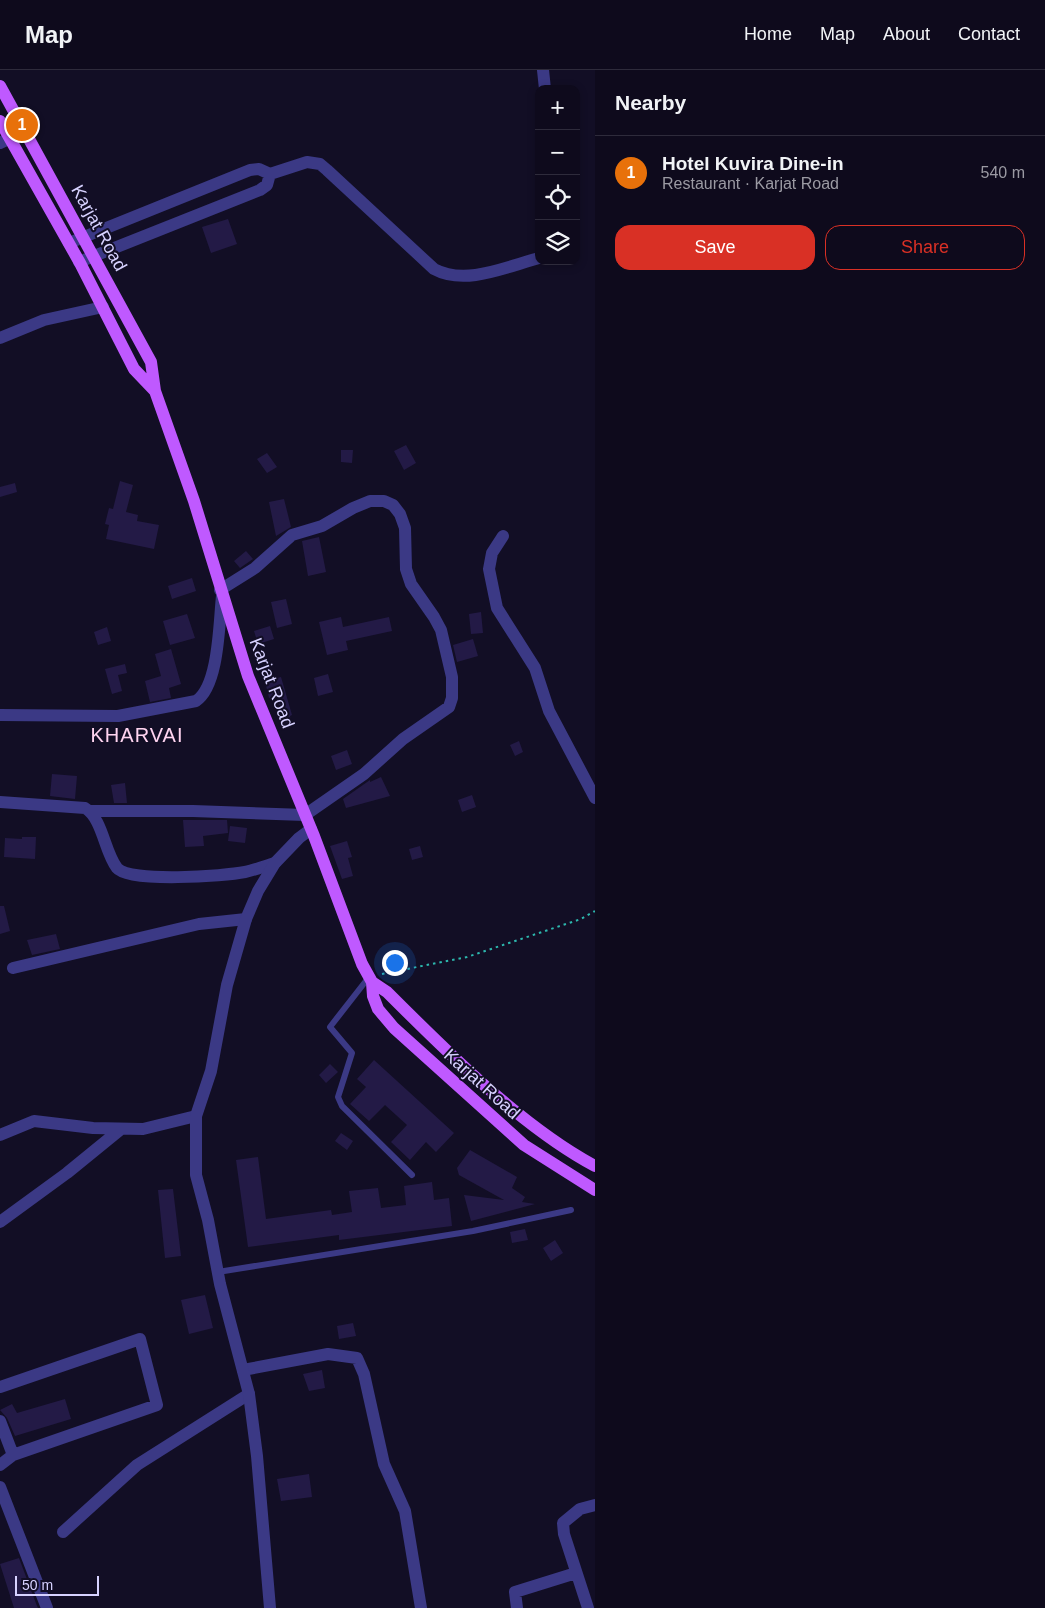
<!DOCTYPE html>
<meta charset="utf-8">
<style>
:root{--surface:#0e0a1c;--page:#171325;--text:#f1f3f6;--muted:#9b9aa3;--line:#2e2b3b;--accent:#d93025}
body{margin:0;font-family:Helvetica,sans-serif;background:var(--page);color:var(--text)}
.controls{position:absolute;right:15px;top:15px;display:grid;overflow:hidden;border-radius:10px;box-shadow:0 2px 8px #0003}
.controls button{width:45px;height:45px;display:grid;place-items:center;padding:0;border:0;border-bottom:1px solid var(--line);background:var(--surface);color:var(--text);font:25px sans-serif}
.scale{position:absolute;left:15px;bottom:12px;width:84px;box-sizing:border-box;padding-left:5px;border:2px solid #d7d2ff;border-top:0;font-size:14px;line-height:18px;white-space:nowrap;color:#d7d2ff;-webkit-text-stroke:4px #120e25;paint-order:stroke}
.you{position:absolute;left:394px;top:892px;width:18px;height:18px;margin:-12px;border:4px solid #fff;border-radius:50%;background:#1a73e8;box-shadow:0 0 0 8px #1a73e833}
.badge{display:grid;place-items:center;width:32px;height:32px;border-radius:50%;background:var(--accent);color:#fff;font-size:16px;font-weight:700}
.pin{position:absolute;translate:-50% -50%;border:2px solid #fff;box-shadow:0 1px 5px #0006}
.list{margin:0;padding:0;list-style:none}
h2{display:flex;justify-content:space-between;align-items:center;height:65px;margin:0;padding:0 20px;font-size:21px}
h2 small{font-size:16px;font-weight:400;color:var(--muted)}
.list li{display:grid;grid-template-columns:32px 1fr auto;gap:15px;align-items:center;box-sizing:border-box;height:75px;padding:0 20px;border-top:1px solid var(--line)}
.list b{display:block;font-size:19px;white-space:nowrap}
.list p{margin:0;font-size:16px;white-space:nowrap;color:var(--muted)}
.list em{font-size:16px;font-style:normal;color:var(--muted)}
.actions{display:flex;gap:10px;padding:15px 20px}
.actions a{flex:1;padding:11px 0;border:1px solid var(--accent);border-radius:15px;text-align:center;font-size:18px;color:var(--accent)}
.actions .main{background:var(--accent);color:#fff}
.icon{flex:none;width:28px;height:28px;fill:none;stroke:currentColor;stroke-width:2;stroke-linecap:round;stroke-linejoin:round}
.map{position:relative;flex:none;width:595px;height:1538px;overflow:hidden}
header{display:flex;align-items:center;gap:30px;box-sizing:border-box;height:70px;padding:0 25px;background:var(--surface);border-bottom:1px solid var(--line)}
header strong{font-size:24px}
nav{display:flex;gap:28px;margin-inline-start:auto;font-size:18px}
main{display:flex}
aside{flex:1;background:var(--surface)}
.map>svg:first-child{display:block}
</style>
<header>
<strong>Map</strong>
<nav><a>Home</a><a>Map</a><a>About</a><a>Contact</a></nav>
</header>
<main>
<div class="map">
<svg width="595" height="1538" viewBox="0 0 595 1538">
<rect width="100%" height="100%" fill="#120e25"/>
<path fill="#231a46" d="M228 149 237 174 211 183 202 157Z
M406 375 416 393 404 400 394 381Z
M341 380H353L352 393 341 392Z
M267 383 277 397 267 403 257 389Z
M120 411 133 415 126 442 138 445 137 451 159 455 154 479 106 469 109 455 105 454 109 438 113 439Z
M15 413 17 422 0 427V417Z
M284 429 291 457 276 466 269 432Z
M319 467 326 502 308 506 302 471Z
M246 481 253 489 240 498 234 491Z
M192 508 196 521 172 529 168 516Z
M286 529 292 554 277 558 271 532Z
M481 542 483 563 471 564 469 544Z
M187 544 195 568 170 575 163 551Z
M341 547 343 557 389 547 392 561 346 571 348 580 327 585 319 552Z
M270 556 274 569 258 574 254 561Z
M107 557 111 571 98 575 94 562Z
M473 569 478 586 457 592 453 575Z
M171 579 181 614 169 618 171 628 150 632 145 611 161 606 155 584Z
M125 594 127 603 118 605 122 621 112 624 105 599Z
M328 604 333 622 318 626 314 608Z
M281 607 292 645 290 646 291 652 283 654 277 626 269 628 265 611Z
M519 671 523 682 515 686 510 675Z
M347 680 352 694 336 700 331 686Z
M52 704 77 706 75 729 50 726Z
M381 707 390 726 346 738 343 729 370 710V712Z
M125 713 127 733H114L111 715Z
M472 725 476 737 462 742 458 730Z
M183 750H227L228 763 203 766 204 776 185 777Z
M230 756 247 758 245 773 228 771Z
M22 767H36L35 789 4 787 5 768 22 769Z
M347 771 352 787 348 788 353 806 342 809 330 776Z
M420 776 423 787 412 790 409 779Z
M0 836H4L10 861 0 864Z
M56 864 60 879 32 885 27 870Z
M374 990 454 1063 436 1082 426 1072 410 1090 391 1072 407 1055 385 1035 369 1051 350 1034 366 1017 357 1009Z
M330 994 338 1002 326 1013 319 1005Z
M341 1063 353 1071 347 1080 335 1071Z
M470 1080 517 1107 512 1118 525 1127 522 1132 535 1134 471 1151 464 1125 504 1130 459 1105 457 1098Z
M258 1087 266 1149 331 1140 332 1145 352 1142 349 1121 378 1118 381 1138 406 1135 404 1116 432 1112 434 1130 449 1128 452 1156 339 1170V1165L248 1177 236 1090Z
M173 1119 181 1186 165 1188 158 1120Z
M525 1159 528 1170 512 1173 510 1162Z
M555 1170 563 1183 551 1191 543 1178Z
M205 1225 213 1258 189 1264 181 1230Z
M353 1253 356 1266 339 1269 337 1256Z
M322 1300 325 1318 309 1321 303 1304Z
M65 1329 71 1349 15 1366 7 1348 0 1340 12 1334 17 1343Z
M309 1404 312 1427 281 1431 277 1409Z
M19 1488 37 1536 38 1538H14L0 1494Z"/>
<g fill="none" stroke-linecap="round" stroke-linejoin="round">
<path stroke="#2db8ae" stroke-width="2" stroke-dasharray="2.5 4" stroke-linecap="butt" d="M382 904 467 887 581 849 595 841"/>
<path stroke="#3b3985" stroke-width="6" d="M369 907 330 957 352 983 338 1027 342 1036 412 1105
M218 1202 473 1161 571 1140"/>
<path stroke="#3b3985" stroke-width="12" d="M543 0 545 19
M0 73 25 61
M69 173 250 100 259 99 270 104 307 92 320 94 327 100 434 199C465 216 506 197 539 188
M79 192 260 120 267 115 270 104
M0 268 44 250 103 237
M503 466 492 483 489 499 497 538 535 598 549 641 595 728
M0 645 118 646 196 631C219 616 219 553 222 526
M0 732 85 738C103 749 104 781 117 798 129 813 225 806 245 802 255 800 265 796 275 793
M90 741H193L305 745 364 704 403 669 449 637 452 628V607L441 560 434 547 411 514 406 499 405 458 400 444 393 435 384 431H370L353 438 322 456 292 465 255 498 220 520
M13 898 199 854 246 849
M0 1065 34 1051 93 1058 143 1059 196 1046
M0 1152 67 1103 121 1059
M243 1300 328 1284 357 1288 364 1304 384 1394 405 1441 421 1538
M0 1317 140 1269 157 1335 13 1385 0 1395
M0 1351 13 1385
M0 1417 47 1538
M63 1462 137 1395 249 1324
M517 1538 515 1522 576 1503
M588 1538 564 1464 563 1453 580 1439 595 1435"/>
<path stroke="#3b3985" stroke-width="12" d="M270 1538 257 1386 249 1324 220 1214 208 1150 196 1105V1046L211 1001 227 915 246 849 258 821 275 793 299 768 311 759"/>
<path stroke="#bf59ff" stroke-width="12" d="M0 16 151 292 155 321 194 431 248 606 314 766 362 894 372 912 373 926 378 939 394 958 524 1075 595 1120
M0 51 80 193 134 299 155 321
M372 912 387 922C446 981 522 1057 595 1096"/>
</g>
<g text-anchor="middle" dominant-baseline="central" stroke-width="4" stroke-linejoin="round" paint-order="stroke">
<g font-size="18" fill="#d7d2ff" stroke="#120e25">
<text transform="translate(99 158) rotate(61)">Karjat Road</text>
<text transform="translate(272 613) rotate(69)">Karjat Road</text>
<text transform="translate(482 1014) rotate(42)">Karjat Road</text>
</g>
<g font-size="20" letter-spacing="1" fill="#ffd4f0" stroke="#120e25">
<text x="137" y="665">KHARVAI</text>
</g>
</g>
</svg>
<div class="controls">
<button>+</button>
<button>−</button>
<button><svg class="icon" aria-label="locate" viewBox="0 0 24 24"><circle cx="12" cy="12" r="6"/><path d="M12 2v4M12 18v4M2 12h4M18 12h4"/></svg></button>
<button><svg class="icon" aria-label="layers" viewBox="0 0 24 24"><path d="M12 4l9 5-9 5-9-5zM3 14l9 5 9-5"/></svg></button>
</div>
<div class="scale">50 m</div>
<div class="you"></div>
<div class="pin badge" style="left:22px;top:55px;background:#e8710a">1</div>
</div>
<aside>
<h2>Nearby<small></small></h2>
<ul class="list">
<li><span class="badge" style="background:#e8710a">1</span><div><b>Hotel Kuvira Dine-in</b><p>Restaurant · Karjat Road</p></div><em>540 m</em></li>
</ul>
<div class="actions"><a class="main">Save</a><a>Share</a></div>
</aside>
</main>
